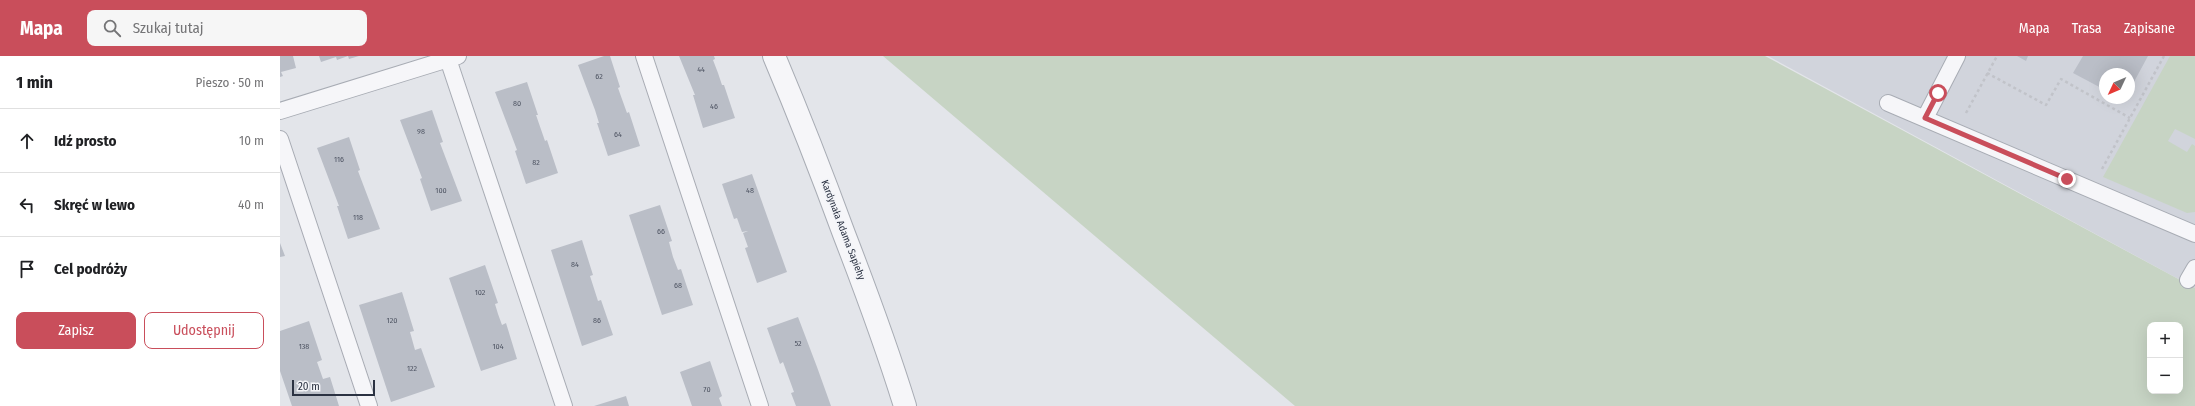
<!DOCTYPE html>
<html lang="pl">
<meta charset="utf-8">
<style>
:root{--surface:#fff;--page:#f6f6f6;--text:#202124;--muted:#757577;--line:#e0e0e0;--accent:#c94e5b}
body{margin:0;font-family:"Fira Sans Condensed",sans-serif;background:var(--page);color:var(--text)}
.controls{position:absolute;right:12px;bottom:12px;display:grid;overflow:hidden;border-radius:8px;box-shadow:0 4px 16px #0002}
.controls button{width:36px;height:36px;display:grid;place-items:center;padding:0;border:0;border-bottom:1px solid var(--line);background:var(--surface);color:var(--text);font:20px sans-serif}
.compass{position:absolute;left:1819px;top:12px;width:36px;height:36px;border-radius:50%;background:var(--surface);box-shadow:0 4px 16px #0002;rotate:226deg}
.scale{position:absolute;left:12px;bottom:10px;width:83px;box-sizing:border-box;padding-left:4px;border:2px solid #2b3242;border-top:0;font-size:11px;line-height:14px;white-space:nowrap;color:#2b3242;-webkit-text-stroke:3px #f3f4f8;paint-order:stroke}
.stop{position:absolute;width:12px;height:12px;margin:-9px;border:3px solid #c94e5b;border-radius:50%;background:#fff}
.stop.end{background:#c94e5b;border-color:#fff;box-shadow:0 1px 4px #0008}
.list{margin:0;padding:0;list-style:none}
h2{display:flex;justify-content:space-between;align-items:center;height:52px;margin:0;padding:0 16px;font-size:17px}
h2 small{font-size:13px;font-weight:400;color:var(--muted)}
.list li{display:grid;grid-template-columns:26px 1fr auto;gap:12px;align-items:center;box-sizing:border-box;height:64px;padding:0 16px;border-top:1px solid var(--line)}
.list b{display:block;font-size:15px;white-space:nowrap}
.list em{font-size:13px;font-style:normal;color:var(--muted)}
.actions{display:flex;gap:8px;padding:12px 16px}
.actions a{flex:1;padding:9px 0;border:1px solid var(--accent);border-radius:8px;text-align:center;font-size:14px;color:var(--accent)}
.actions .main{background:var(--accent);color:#fff}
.icon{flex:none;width:22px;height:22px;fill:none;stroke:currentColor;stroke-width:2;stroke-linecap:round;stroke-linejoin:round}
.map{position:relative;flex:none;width:1915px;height:350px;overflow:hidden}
header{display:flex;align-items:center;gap:24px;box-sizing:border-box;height:56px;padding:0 20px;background:var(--accent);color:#fff}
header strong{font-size:19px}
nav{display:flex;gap:22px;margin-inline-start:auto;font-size:14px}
.search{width:280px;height:36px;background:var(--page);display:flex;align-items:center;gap:10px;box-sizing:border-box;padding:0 14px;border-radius:8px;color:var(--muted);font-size:15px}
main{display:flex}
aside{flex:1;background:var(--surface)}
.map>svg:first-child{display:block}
</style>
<header>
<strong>Mapa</strong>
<div class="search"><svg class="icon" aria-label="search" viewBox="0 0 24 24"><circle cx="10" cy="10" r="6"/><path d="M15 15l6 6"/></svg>Szukaj tutaj</div>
<nav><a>Mapa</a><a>Trasa</a><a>Zapisane</a></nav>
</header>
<main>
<aside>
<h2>1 min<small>Pieszo · 50 m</small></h2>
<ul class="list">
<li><svg class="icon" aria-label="ahead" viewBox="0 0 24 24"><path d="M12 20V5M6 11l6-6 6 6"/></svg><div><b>Idź prosto</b></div><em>10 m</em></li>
<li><svg class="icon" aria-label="left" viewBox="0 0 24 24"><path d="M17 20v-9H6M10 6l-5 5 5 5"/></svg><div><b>Skręć w lewo</b></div><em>40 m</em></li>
<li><svg class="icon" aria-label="arrive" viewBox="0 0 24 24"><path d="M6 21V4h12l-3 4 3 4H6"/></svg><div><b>Cel podróży</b></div></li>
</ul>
<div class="actions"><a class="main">Zapisz</a><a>Udostępnij</a></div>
</aside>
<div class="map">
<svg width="1915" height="350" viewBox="0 0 1915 350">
<rect width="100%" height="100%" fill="#e3e5ea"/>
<path fill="#d1d4dc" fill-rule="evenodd" d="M1488 0H1915V232ZM1825 18H1849V42H1825Z"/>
<path fill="#c7d4c4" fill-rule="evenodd" d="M603 0H1485L1915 232V350H1015ZM1870 269H1900V335H1870Z
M1890 0H1915V83L1895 73 1888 85 1907 96 1912 88 1915 90V156L1907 157 1823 121Z"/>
<path fill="#babec7" d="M0 0H13L16 12 1 16 3 20 0 21Z
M39 0H79L69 3 68 0 57 4 56 1 41 6Z
M324 0H330L340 31 338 32 347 57 349 56 360 90 328 100 317 67H319L315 54 298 9Z
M399 0H434L435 3 433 4 438 17 442 29H444L455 62 423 72 413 39H415Z
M1737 0H1748L1746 5Z
M1803 0H1868L1849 35V18H1825V34L1793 17Z
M247 26 258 59H256L265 85 267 84 278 117 246 128 235 95 237 94 215 36Z
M152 54 163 86 160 87 182 145 151 155 140 123 142 122 120 64Z
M69 81 80 114 78 115 100 173 68 183 57 150H59L37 92Z
M472 118 507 216 477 227 465 192 468 191 463 177 468 175 462 176 457 162 454 163 442 128Z
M380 149 392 185 389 186 393 201 398 214 401 213 413 249 382 259 349 159Z
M302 184 313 219 310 220 318 245 321 244 333 279 302 290 271 194Z
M0 187 5 200 0 201Z
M205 209 218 247 215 248 218 258 222 269 226 267 237 303 201 315 169 222Z
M122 236 134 275 130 276 135 294 141 292 155 331 111 346 79 249Z
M518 261 537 311 551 350H516L511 337 514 336 503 306 500 308 487 272Z
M29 265 42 304 37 306 43 323 50 321 59 350H12L0 315V275Z
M430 305 442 340 439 342 442 350H412L400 316Z
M346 340 349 350H314Z"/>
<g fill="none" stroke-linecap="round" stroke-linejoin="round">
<g stroke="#a8acb4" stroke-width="18">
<path id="service" d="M364 0 480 350
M168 3 284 350
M1608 47 1915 178
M0 55 178 0
M1645 62 1677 0
M0 83 89 350
M1908 224 1915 212"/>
</g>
<g stroke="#a8acb4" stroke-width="24">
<path id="minor" d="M494 0C519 59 542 118 564 178 586 235 607 292 625 350"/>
</g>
<path stroke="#c1c3c9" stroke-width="2.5" stroke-dasharray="3 3" stroke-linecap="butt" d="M1707 17 1766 49 1781 23 1850 62
M1686 57 1717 0
M1822 113 1884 0"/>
<use href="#service" stroke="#f6f6f9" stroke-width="16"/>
<use href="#minor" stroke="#f6f6f9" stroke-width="22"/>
</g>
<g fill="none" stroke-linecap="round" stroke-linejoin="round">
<path stroke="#c94e5b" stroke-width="5" d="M1658 37 1645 62 1787 123"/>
</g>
<g text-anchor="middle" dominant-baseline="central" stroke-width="3" stroke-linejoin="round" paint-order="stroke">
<g font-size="8" fill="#4f5563">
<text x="421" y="13">44</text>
<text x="319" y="20">62</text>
<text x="237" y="47">80</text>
<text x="434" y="50">46</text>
<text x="141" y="75">98</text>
<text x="338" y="78">64</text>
<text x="59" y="103">116</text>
<text x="256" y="106">82</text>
<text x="161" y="134">100</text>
<text x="470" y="134">48</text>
<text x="78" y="161">118</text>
<text x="381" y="175">66</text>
<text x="295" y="208">84</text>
<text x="398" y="229">68</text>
<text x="200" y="236">102</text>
<text x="112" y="264">120</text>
<text x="317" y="264">86</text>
<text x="518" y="287">52</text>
<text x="24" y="290">138</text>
<text x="218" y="290">104</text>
<text x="132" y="312">122</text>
<text x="427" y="333">70</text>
</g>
<g font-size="10" fill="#2b3242" stroke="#f3f4f8">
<text transform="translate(563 174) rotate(69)">Kardynała Adama Sapiehy</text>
</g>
</g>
</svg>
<div class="controls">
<button>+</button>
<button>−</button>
</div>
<svg class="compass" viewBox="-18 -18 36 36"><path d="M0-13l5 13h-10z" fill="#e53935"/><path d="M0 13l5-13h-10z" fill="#757577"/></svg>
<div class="scale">20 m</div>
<div class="stop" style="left:1658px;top:37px"></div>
<div class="stop end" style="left:1787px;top:123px"></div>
</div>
</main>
